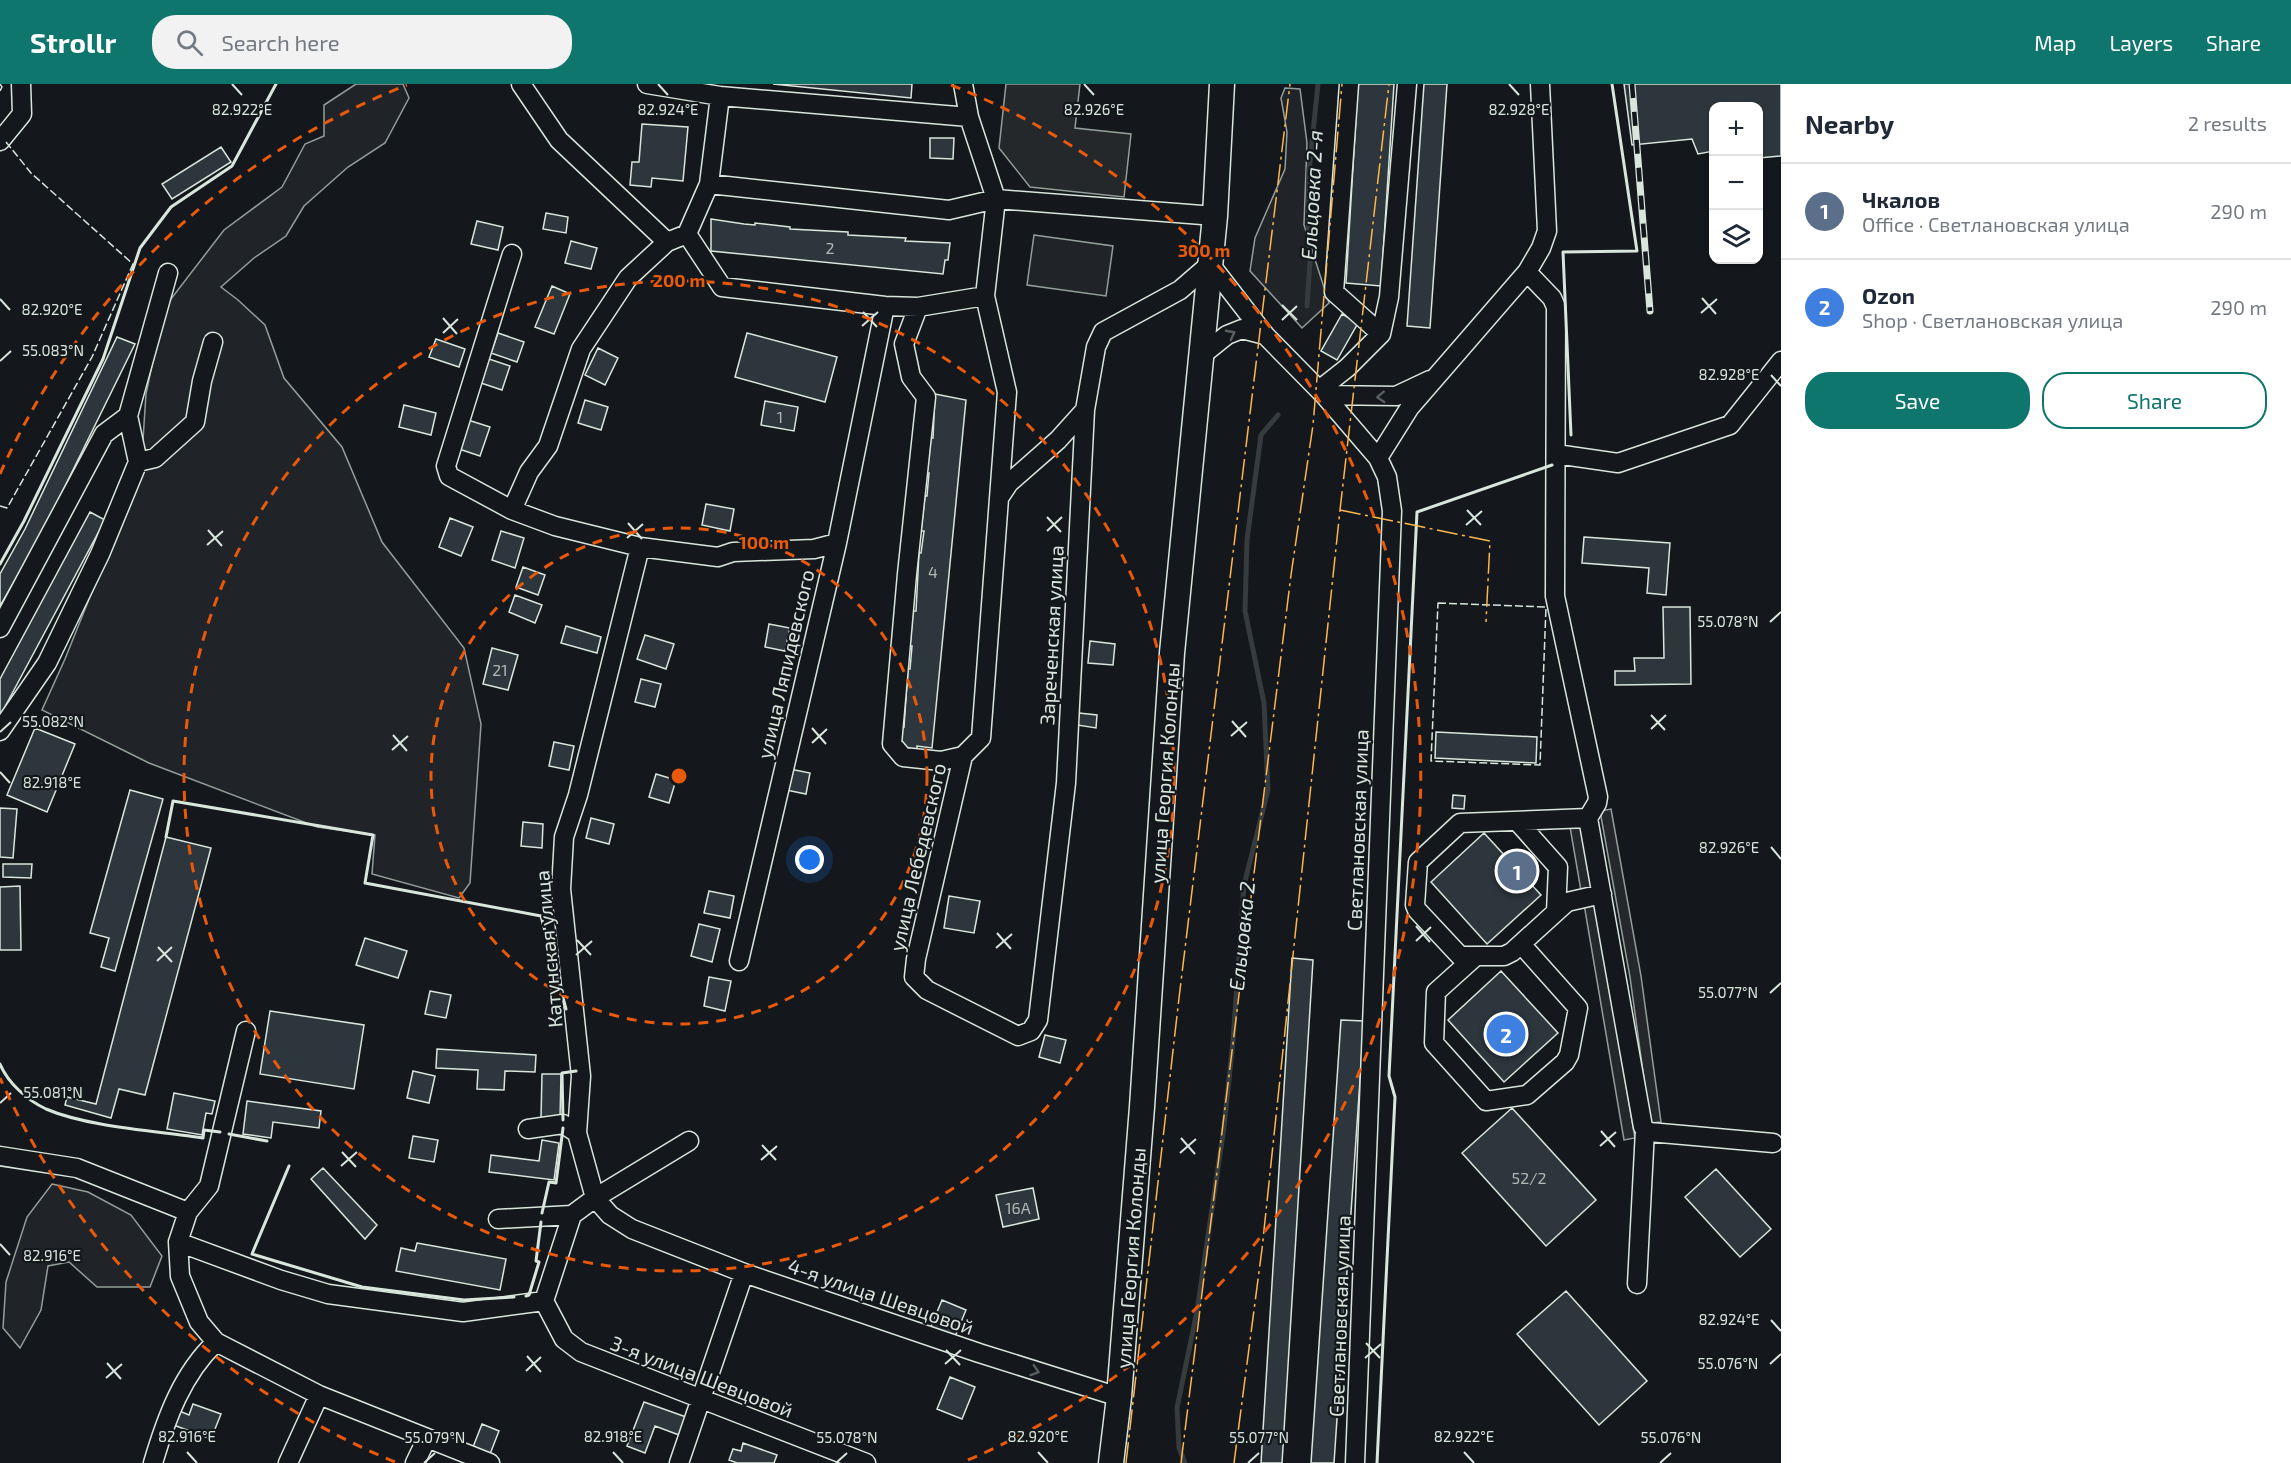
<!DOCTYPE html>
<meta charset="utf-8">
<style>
:root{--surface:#fff;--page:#f2f2f3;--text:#1f2937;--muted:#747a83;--line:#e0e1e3;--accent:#0f766e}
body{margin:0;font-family:"Exo 2",sans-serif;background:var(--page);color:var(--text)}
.controls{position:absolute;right:18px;top:18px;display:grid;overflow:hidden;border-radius:12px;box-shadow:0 2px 4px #0004}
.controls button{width:54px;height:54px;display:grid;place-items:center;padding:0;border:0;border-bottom:2px solid var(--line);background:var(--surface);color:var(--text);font:30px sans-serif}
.you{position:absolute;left:810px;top:776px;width:21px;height:21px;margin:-15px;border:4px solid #fff;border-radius:50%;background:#1a73e8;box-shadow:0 0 0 9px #1a73e833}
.badge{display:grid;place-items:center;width:39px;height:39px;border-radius:50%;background:var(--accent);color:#fff;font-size:20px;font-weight:700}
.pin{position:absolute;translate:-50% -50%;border:3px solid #fff;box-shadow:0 2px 6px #0006}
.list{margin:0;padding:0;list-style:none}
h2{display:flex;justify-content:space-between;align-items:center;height:78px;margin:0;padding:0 24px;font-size:26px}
h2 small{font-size:20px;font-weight:400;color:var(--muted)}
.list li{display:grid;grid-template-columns:39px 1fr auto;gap:18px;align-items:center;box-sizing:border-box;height:96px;padding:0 24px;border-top:2px solid var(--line)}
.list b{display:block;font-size:22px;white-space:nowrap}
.list p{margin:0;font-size:20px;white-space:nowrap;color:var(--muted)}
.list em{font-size:20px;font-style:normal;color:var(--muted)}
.actions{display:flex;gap:12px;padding:18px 24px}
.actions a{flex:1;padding:14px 0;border:2px solid var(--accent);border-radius:24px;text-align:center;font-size:21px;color:var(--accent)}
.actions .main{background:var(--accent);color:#fff}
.icon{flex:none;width:33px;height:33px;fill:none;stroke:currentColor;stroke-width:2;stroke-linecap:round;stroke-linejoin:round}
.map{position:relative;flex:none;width:1781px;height:1379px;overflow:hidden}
header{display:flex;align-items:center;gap:36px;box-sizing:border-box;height:84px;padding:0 30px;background:var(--accent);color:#fff}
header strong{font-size:28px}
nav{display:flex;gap:33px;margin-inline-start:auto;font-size:21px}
.search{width:420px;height:54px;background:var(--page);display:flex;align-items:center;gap:15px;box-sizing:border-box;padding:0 21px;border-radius:24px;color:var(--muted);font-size:22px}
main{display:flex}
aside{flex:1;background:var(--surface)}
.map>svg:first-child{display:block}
</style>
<header>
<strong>Strollr</strong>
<div class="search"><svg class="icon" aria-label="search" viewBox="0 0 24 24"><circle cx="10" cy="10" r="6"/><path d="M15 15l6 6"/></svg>Search here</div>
<nav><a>Map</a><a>Layers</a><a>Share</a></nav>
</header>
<main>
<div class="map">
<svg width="1781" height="1379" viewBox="0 0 1781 1379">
<rect width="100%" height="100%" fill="#14181c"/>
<path fill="#202428" stroke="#939e99" stroke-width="1.5" d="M356 0H403L409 14 385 59 348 83 304 122 286 152 254 174 221 203 238 216 265 241 284 294 342 363 382 458 464 564 481 640 470 799 459 814 372 790 375 751 317 743 149 679 42 626 65 575 141 386 146 310 164 224 224 146 282 103 305 60 324 52V21Z
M1285 4 1300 5 1307 59 1304 141 1329 219 1302 244 1250 187 1255 154 1285 85 1287 48 1281 14Z
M1034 151 1113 162 1106 212 1027 201Z
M52 1100 88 1108 131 1131 162 1172 150 1203H97L69 1178 48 1182 41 1226 20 1264 3 1244 6 1198 27 1133Z"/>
<path fill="#24282b" stroke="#939e99" stroke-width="1.5" d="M1006 0H1080L1075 44 1131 50 1124 113 1030 103 999 64Z
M1611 725 1641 892 1661 1038 1650 1039 1630 893 1600 727Z
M1581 742 1592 805 1581 807 1570 743Z
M1595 818 1635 1054 1624 1056 1584 820Z"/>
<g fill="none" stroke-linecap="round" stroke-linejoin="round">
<path stroke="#363b3e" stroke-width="5" d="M1307 222 1310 178 1308 140 1309 87 1318 0
M1185 1379 1179 1364 1177 1324 1197 1227 1224 1043 1233 957 1244 801 1268 706 1264 619 1245 527 1247 456 1261 351 1278 331"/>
</g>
<path fill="#2c363c" stroke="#d8e6dc" stroke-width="1.5" d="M773 0H912L911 14Z
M1358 0H1394L1381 202 1346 199Z
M1424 0H1447L1430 244 1407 242Z
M1624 0H1781V72L1759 74 1758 22H1714V67L1698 70 1692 55 1632 61Z
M642 40 688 43 683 97 652 94 651 103 630 101 632 78H639Z
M930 54H954L953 75 930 74Z
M221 63 231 78 172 115 162 100Z
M546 129 568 133 566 149 543 145Z
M711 135 744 140 755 141V139L790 143V145L848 148V151L906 154 905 157 950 159 948 176H945L943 190 711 167Z
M477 137 503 143 498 166 471 160Z
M571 157 597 164 591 185 565 179Z
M552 202 570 210 554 250 535 243Z
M1342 230 1358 239 1337 276 1321 267Z
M498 249 524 258 517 278 491 269Z
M747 249 837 273 825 318 735 293Z
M117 253 135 260 41 451 0 522V490L25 445Z
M436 255 465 265 459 283 429 273Z
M598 264 618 274 605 301 585 291Z
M489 275 510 282 502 306 481 299Z
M935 310 966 316 932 664 917 662V665L900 664 902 642 904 643 908 585H910L911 574 912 562H910L913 527H916L919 469H921L924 447H921L925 412H927L928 400 929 389H927L931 354H933Z
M585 316 608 323 601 346 578 339Z
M765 317 798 323 794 347 761 341Z
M404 321 436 329 431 351 399 343Z
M468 336 490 343 480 372 459 365Z
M706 420 734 425 730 447 702 441Z
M90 428 105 436 0 632V595Z
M450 434 473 443 461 472 439 463Z
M501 447 524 454 515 484 492 476Z
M1584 453 1670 459 1666 511 1647 509 1649 484 1582 479Z
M523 483 545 491 538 511 516 503Z
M515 511 542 521 535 539 509 528Z
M1663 523H1690L1691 600 1615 601V587H1635L1634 574H1664Z
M769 540 790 544 785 567 765 563Z
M566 542 601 553 597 569 561 559Z
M645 551 674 560 666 585 637 575Z
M1090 557 1115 560 1113 581 1088 579Z
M492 564 518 571 508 606 483 600Z
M641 595 661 600 655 623 635 618Z
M1079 629 1097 631 1096 644 1077 641Z
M35 644 75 660 47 728 7 711Z
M1436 648 1537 653 1536 679 1435 674Z
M554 658 574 662 569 686 549 682Z
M790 685 810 689 806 710 786 706Z
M656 690 676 696 669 719 649 713Z
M130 706 163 715 115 887 101 883 109 854 90 849Z
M1453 711 1465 712 1464 725 1452 724Z
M0 724 17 725 13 774 0 773Z
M591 734 614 740 609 760 586 754Z
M523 738 543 740 542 764 521 762Z
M1484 749 1541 811 1487 860 1431 798Z
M166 753 211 764 145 1011 119 1005 111 1034 65 1021 67 1013 96 1020Z
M3 780H32L31 794 3 793Z
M20 802 21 866H0V803Z
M709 807 734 812 730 834 704 829Z
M949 812 980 817 974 849 944 844Z
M699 840 720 845 712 878 691 872Z
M365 854 407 867 398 894 356 881Z
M1292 874 1313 876 1282 1379H1261Z
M1501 887 1558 949 1504 998 1448 936Z
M709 893 731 897 725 927 704 922Z
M430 907 451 911 446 934 425 930Z
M270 927 364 941 354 1005 260 990Z
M1341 936 1364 937 1334 1379H1311Z
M1045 951 1066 956 1060 979 1039 973Z
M437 965 536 971 535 988 505 987 504 1006 477 1005 478 986 436 984Z
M413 987 435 992 429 1019 407 1014Z
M542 990H561L560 1034H541Z
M174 1009 215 1017 212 1030 206 1029 202 1051 167 1045Z
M247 1017 321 1027 319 1044 273 1038 271 1054 243 1050Z
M1512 1024 1596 1116 1546 1162 1462 1069Z
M413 1052 438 1056 434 1078 409 1074Z
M542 1056 559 1059 554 1096 489 1088 491 1071 539 1077Z
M323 1084 377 1141 365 1155 311 1095Z
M1716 1085 1771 1145 1740 1173 1685 1113Z
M1033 1104 1039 1135 1003 1143 996 1111Z
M417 1159 506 1175 500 1206 396 1187 401 1164 415 1167Z
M1566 1207 1647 1297 1599 1341 1517 1250Z
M942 1216 966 1226 954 1255 930 1245Z
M950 1293 975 1303 962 1335 937 1325Z
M644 1318 686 1333 679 1351 655 1342 645 1369 627 1362Z
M193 1320 221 1330 211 1355 171 1340 177 1326 189 1331Z
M482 1340 499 1347 490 1370 473 1363Z
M743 1359 777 1371 774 1379H737L729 1376 733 1365 741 1367Z"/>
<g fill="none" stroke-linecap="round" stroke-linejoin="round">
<g stroke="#d8e6dc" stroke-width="21">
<path id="minor" d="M521 0 559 56 667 158
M647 0 720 12 969 33 996 115 1215 132
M963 0 969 33
M1349 0 1334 208 1381 250
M0 57 22 30 21 0
M687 150 722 203 885 222 918 223 985 212 996 115 949 126 709 100 720 12
M512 170 446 382 449 392 512 426 555 442 640 463 718 473 733 468 814 465 837 459
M1527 188 1552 214 1556 223 1555 512 1598 713 1597 719 1588 734 1643 1043 1649 1048 1773 1059
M918 223 904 260 911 293 926 313 907 490 892 660 903 673 941 677 963 672 981 654 1007 308 985 212
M1202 271 1227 251 1242 245 1265 251
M1319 306 1347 284 1381 250 1389 213 1407 0
M1324 311 1396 312 1430 296
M1556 370 1618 379 1730 341 1781 277
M1378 374 1410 323 1527 188 1541 164 1547 147 1540 0
M138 378 155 374 195 338 202 297 213 258
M999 414 1009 399 1058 356 1085 326
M512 426 529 388 548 362 581 265 628 194 667 158 687 150 709 100
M640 463 578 711 564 753 561 805 581 992 577 1049 595 1114 610 1131 632 1145 744 1189 979 1269 1119 1313
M0 544 104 350 128 332 168 189
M0 647 47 579 100 470 138 378 128 332
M963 672 916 875 914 893 927 906 1018 952 1031 947 1038 936 1066 699 1085 326 1096 263 1103 248 1180 206 1210 180 1265 251 1324 311 1378 374 1387 393 1392 427 1355 1379
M1588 734 1460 739 1418 778 1415 821 1417 826 1460 872H1504L1512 868 1567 818 1602 810
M1517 737 1558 783 1556 828
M1476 872 1436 908 1434 959 1486 1017 1527 1011 1565 978 1569 971 1578 924 1521 860
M739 877 837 459 885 222
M246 947 209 1102 188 1128 178 1158 180 1192 199 1238 216 1258 319 1311 490 1379
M528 1045 563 1040 577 1049
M0 1072 77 1084 188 1128
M498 1135 572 1131
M178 1158 281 1196 328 1210 463 1228 544 1217
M1637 1200 1645 1046
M544 1217 564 1255 581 1268 866 1379
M544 1217 572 1131 595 1114 689 1057
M153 1379C166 1335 182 1290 216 1258
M288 1379 319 1311
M415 1379 427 1354
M679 1379 744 1189"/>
</g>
<g stroke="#d8e6dc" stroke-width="27">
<path id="major" d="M1111 1379 1119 1313 1142 1023 1172 569 1215 132 1222 0"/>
</g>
<use href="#minor" stroke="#14181c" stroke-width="18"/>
<use href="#major" stroke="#14181c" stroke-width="24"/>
<g stroke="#d8e6dc" stroke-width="7">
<path id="rail" d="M1632 0 1650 227"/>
</g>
<use href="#rail" stroke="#14181c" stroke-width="4.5" stroke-dasharray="14" stroke-linecap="butt"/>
<path stroke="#d8e6dc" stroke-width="1.5" stroke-dasharray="8 3" stroke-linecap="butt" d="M0 7 2 3 0 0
M0 422 7 424 92 273 133 180 31 89 6 58
M1438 519 1546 523 1540 681 1431 677Z"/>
<path stroke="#d8e6dc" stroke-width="3" d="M1571 351 1563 168 1637 167 1612 0
M0 480 24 437 103 275 140 164 171 123 232 82 276 0
M166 753 173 717 373 751 365 799 541 832 566 925
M0 980C8 999 27 1016 46 1025 88 1043 157 1047 203 1054L204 1046 220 1048
M563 1036 562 989 576 987
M229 1050 267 1057
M289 1082 252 1170 362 1203 464 1216 514 1213
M542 1129 549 1098 556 1099 563 1044
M526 1212 529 1211 539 1178 536 1177 541 1138
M1377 1379 1395 1013 1389 992 1417 428 1552 381"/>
<path stroke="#ffb74d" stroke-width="1.5" stroke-dasharray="21 4.5 3 4.5" stroke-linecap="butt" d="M1340 426 1490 457 1486 538
M1126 1379 1179 914 1290 0
M1181 1379 1291 491 1313 341 1342 0
M1234 1379 1262 1165 1340 426 1389 0"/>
</g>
<defs><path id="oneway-chevron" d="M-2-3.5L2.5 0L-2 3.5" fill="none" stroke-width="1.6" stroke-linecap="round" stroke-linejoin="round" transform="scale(1.5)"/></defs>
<g stroke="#59605f">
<use href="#oneway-chevron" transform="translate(1231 250) rotate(-28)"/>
<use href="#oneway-chevron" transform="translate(1381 313) rotate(177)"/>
<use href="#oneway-chevron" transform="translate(1035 1287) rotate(18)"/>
</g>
<path fill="none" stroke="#d8e6dc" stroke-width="2" d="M232 0 242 11M658 0 668 11M1084 0 1094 11M1509 0 1519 11M1702 214 1716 230M0 215 10 226M1282 221 1297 236M863 228 877 243M1701 229 1717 215M443 234 457 250M1282 236 1297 222M862 242 878 228M443 249 458 235M0 277 11 267M1771 291 1781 302M1467 426 1481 441M1047 433 1061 448M628 439 642 455M1466 441 1482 427M208 446 222 462M1047 447 1062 433M627 454 643 440M207 461 223 447M1770 538 1781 528M1651 631 1665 646M1232 637 1246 653M812 644 826 660M1651 645 1666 631M0 648 11 638M393 651 407 667M1231 652 1247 638M812 659 827 645M392 666 408 652M0 688 10 699M1771 763 1781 775M1416 842 1430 858M997 849 1011 865M577 856 591 871M1416 857 1431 843M158 863 172 878M996 864 1012 850M576 871 592 857M157 877 172 863M1770 909 1781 899M0 1019 11 1009M1601 1047 1615 1063M1181 1054 1195 1070M762 1061 776 1076M1600 1062 1616 1048M342 1068 356 1083M1180 1069 1196 1055M761 1076 777 1062M341 1082 357 1068M0 1160 10 1171M1771 1236 1781 1247M1366 1259 1380 1274M946 1266 960 1281M527 1272 541 1288M1365 1274 1381 1260M107 1279 121 1295M945 1280 961 1266M1770 1280 1781 1270M526 1287 541 1273M106 1294 122 1280M187 1368 197 1379M613 1368 623 1379M1038 1368 1048 1379M1464 1368 1474 1379M424 1379 435 1369M836 1379 847 1369M1248 1379 1259 1369M1660 1379 1671 1369"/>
<g fill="none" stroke="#e8590c" stroke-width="3" stroke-dasharray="10 8">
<circle cx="679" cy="692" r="248"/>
<circle cx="679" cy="692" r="495"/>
<path d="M395 1378A743 743 0 0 1 0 994M0 390A743 743 0 0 1 407 1M951 1A743 743 0 0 1 963 1378"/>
</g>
<g text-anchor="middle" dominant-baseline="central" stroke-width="4.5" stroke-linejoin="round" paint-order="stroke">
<g font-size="16" fill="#adbab4">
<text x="830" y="163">2</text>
<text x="780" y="332">1</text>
<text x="933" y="487">4</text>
<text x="500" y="585">21</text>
<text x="1529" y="1093">52/2</text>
<text x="1018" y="1123">16А</text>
</g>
<g font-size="20" fill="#d8e6dc" stroke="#14181c">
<text transform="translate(1051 551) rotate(-87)">Зареченская улица</text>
<text transform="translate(785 580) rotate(-77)">улица Ляпидевского</text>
<text transform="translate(1164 689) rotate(-86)">улица Георгия Колонды</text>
<text transform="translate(1357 746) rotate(-88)">Светлановская улица</text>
<text transform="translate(917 773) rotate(-77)">улица Лебедевского</text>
<text transform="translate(548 865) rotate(-95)">Катунская улица</text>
<text transform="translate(1130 1174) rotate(-86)">улица Георгия Колонды</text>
<text transform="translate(881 1212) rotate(19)">4-я улица Шевцовой</text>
<text transform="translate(1339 1232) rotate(-88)">Светлановская улица</text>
<text transform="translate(702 1292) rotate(21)">3-я улица Шевцовой</text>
</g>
<g font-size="21" font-style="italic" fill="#d8e6dc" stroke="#14181c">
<text transform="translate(1311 111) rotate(-87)">Ельцовка 2-я</text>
<text transform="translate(1241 852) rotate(-84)">Ельцовка 2</text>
</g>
</g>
<g font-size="15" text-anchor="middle" fill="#d8e6dc" stroke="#14181c" stroke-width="4.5" stroke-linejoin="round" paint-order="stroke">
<text x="242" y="31">82.922°E</text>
<text x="668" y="31">82.924°E</text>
<text x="1094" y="31">82.926°E</text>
<text x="1519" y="31">82.928°E</text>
<text x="52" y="231">82.920°E</text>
<text x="53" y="272">55.083°N</text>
<text x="1729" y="296">82.928°E</text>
<text x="1728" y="543">55.078°N</text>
<text x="53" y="643">55.082°N</text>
<text x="52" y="704">82.918°E</text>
<text x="1729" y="769">82.926°E</text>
<text x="1728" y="914">55.077°N</text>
<text x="53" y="1014">55.081°N</text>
<text x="52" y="1177">82.916°E</text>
<text x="1729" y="1241">82.924°E</text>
<text x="1728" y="1285">55.076°N</text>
<text x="187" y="1358">82.916°E</text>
<text x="613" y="1358">82.918°E</text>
<text x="1038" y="1358">82.920°E</text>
<text x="1464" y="1358">82.922°E</text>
<text x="435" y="1359">55.079°N</text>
<text x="847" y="1359">55.078°N</text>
<text x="1259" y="1359">55.077°N</text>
<text x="1671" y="1359">55.076°N</text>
</g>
<circle cx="679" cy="692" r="9" fill="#e8590c" stroke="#14181c" stroke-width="3"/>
<g font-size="18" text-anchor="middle" font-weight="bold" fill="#e8590c" stroke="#14181c" stroke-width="4.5" stroke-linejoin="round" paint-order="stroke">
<text x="1204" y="173">300 m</text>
<text x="679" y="203">200 m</text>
<text x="764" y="465">100 m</text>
</g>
</svg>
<div class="controls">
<button>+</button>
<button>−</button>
<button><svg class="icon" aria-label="layers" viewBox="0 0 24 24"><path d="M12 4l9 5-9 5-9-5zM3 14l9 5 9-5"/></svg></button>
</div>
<div class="you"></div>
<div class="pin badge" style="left:1517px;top:787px;background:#5c6f8a">1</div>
<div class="pin badge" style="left:1506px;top:950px;background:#3f7fe0">2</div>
</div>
<aside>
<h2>Nearby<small>2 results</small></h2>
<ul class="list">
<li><span class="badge" style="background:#5c6f8a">1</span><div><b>Чкалов</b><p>Office · Светлановская улица</p></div><em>290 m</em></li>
<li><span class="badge" style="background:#3f7fe0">2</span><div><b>Ozon</b><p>Shop · Светлановская улица</p></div><em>290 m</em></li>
</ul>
<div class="actions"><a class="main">Save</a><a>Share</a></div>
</aside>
</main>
